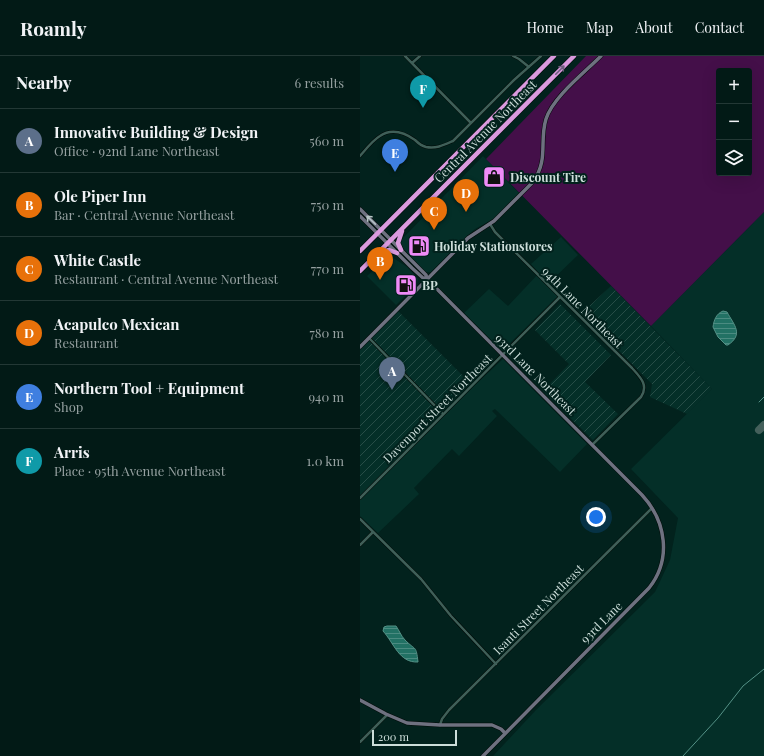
<!DOCTYPE html>
<meta charset="utf-8">
<style>
:root{--surface:#021a16;--page:#102723;--text:#f1f3f6;--muted:#96a1a1;--line:#233835;--accent:#ef8bf7}
body{margin:0;font-family:"Playfair Display",serif;background:var(--page);color:var(--text)}
.controls{position:absolute;right:12px;top:12px;display:grid;overflow:hidden;border-radius:4px;box-shadow:0 4px 16px #0002}
.controls button{width:36px;height:36px;display:grid;place-items:center;padding:0;border:0;border-bottom:1px solid var(--line);background:var(--surface);color:var(--text);font:20px sans-serif}
.scale{position:absolute;left:12px;bottom:10px;width:85px;box-sizing:border-box;padding-left:4px;border:2px solid #cddeda;border-top:0;font-size:11px;line-height:14px;white-space:nowrap;color:#cddeda;-webkit-text-stroke:3px #02221d;paint-order:stroke}
.you{position:absolute;left:236px;top:461px;width:14px;height:14px;margin:-10px;border:3px solid #fff;border-radius:50%;background:#1a73e8;box-shadow:0 0 0 6px #1a73e833}
.badge{display:grid;place-items:center;width:26px;height:26px;border-radius:50%;background:var(--accent);color:#fff;font-size:13px;font-weight:700}
.pin{position:absolute;translate:-50% -33px;filter:drop-shadow(0 1px 2px #0008)}
.pin::after{content:'';position:absolute;top:21px;width:14px;height:12px;background:inherit;clip-path:polygon(0 0,100% 0,50% 100%)}
.list{margin:0;padding:0;list-style:none}
h2{display:flex;justify-content:space-between;align-items:center;height:52px;margin:0;padding:0 16px;font-size:17px}
h2 small{font-size:13px;font-weight:400;color:var(--muted)}
.list li{display:grid;grid-template-columns:26px 1fr auto;gap:12px;align-items:center;box-sizing:border-box;height:64px;padding:0 16px;border-top:1px solid var(--line)}
.list b{display:block;font-size:15px;white-space:nowrap}
.list p{margin:0;font-size:13px;white-space:nowrap;color:var(--muted)}
.list em{font-size:13px;font-style:normal;color:var(--muted)}
.icon{flex:none;width:22px;height:22px;fill:none;stroke:currentColor;stroke-width:2;stroke-linecap:round;stroke-linejoin:round}
.map{position:relative;flex:none;width:404px;height:700px;overflow:hidden}
header{display:flex;align-items:center;gap:24px;box-sizing:border-box;height:56px;padding:0 20px;background:var(--surface);border-bottom:1px solid var(--line)}
header strong{font-size:19px}
nav{display:flex;gap:22px;margin-inline-start:auto;font-size:14px}
main{display:flex}
aside{flex:1;background:var(--surface)}
.map>svg:first-child{display:block}
</style>
<header>
<strong>Roamly</strong>
<nav><a>Home</a><a>Map</a><a>About</a><a>Contact</a></nav>
</header>
<main>
<aside>
<h2>Nearby<small>6 results</small></h2>
<ul class="list">
<li><span class="badge" style="background:#5c6f8a">A</span><div><b>Innovative Building &amp; Design</b><p>Office · 92nd Lane Northeast</p></div><em>560 m</em></li>
<li><span class="badge" style="background:#e8710a">B</span><div><b>Ole Piper Inn</b><p>Bar · Central Avenue Northeast</p></div><em>750 m</em></li>
<li><span class="badge" style="background:#e8710a">C</span><div><b>White Castle</b><p>Restaurant · Central Avenue Northeast</p></div><em>770 m</em></li>
<li><span class="badge" style="background:#e8710a">D</span><div><b>Acapulco Mexican</b><p>Restaurant</p></div><em>780 m</em></li>
<li><span class="badge" style="background:#3f7fe0">E</span><div><b>Northern Tool + Equipment</b><p>Shop</p></div><em>940 m</em></li>
<li><span class="badge" style="background:#0f9aa8">F</span><div><b>Arris</b><p>Place · 95th Avenue Northeast</p></div><em>1.0 km</em></li>
</ul>
</aside>
<div class="map">
<svg width="404" height="700" viewBox="0 0 404 700">
<defs>
<pattern id="industrial-furrows" width="10" height="10" patternUnits="userSpaceOnUse"><rect width="10" height="10" fill="#042f28"/><path d="M-1 1l2-2M0 10L10 0M9 11l2-2" fill="none" stroke="#274d47"/></pattern>
<pattern id="water-rules" width="6" height="5" patternUnits="userSpaceOnUse"><rect width="6" height="5" fill="#227164"/><path d="M0 2.5h6" fill="none" stroke="#4b8b81"/></pattern>
</defs>
<rect width="100%" height="100%" fill="#02221d"/>
<path fill="#042f28" d="M123 100 160 138 135 162 115 173 106 181 71 216H65L44 193 40 185Z
M404 156V700H133L176 654 295 536 310 504 318 462 271 413 352 333 291 270Z
M201 181 218 199 189 227 200 238 142 295 104 257 129 233 148 250 179 217 171 208Z
M29 199 47 211 58 223 57 228 36 249 7 220Z
M143 303 227 388 200 416 135 353 132 355 137 360 99 400 92 393 54 432 59 438 18 477 0 460V444L114 330Z"/>
<path fill="url(#industrial-furrows)" d="M251 230 352 333 327 358 290 341 292 328 222 257Z
M200 248 251 299 225 326 258 358 233 384 183 335 209 308 175 274Z
M38 255 111 328 0 441V294Z"/>
<path fill="#440f49" fill-rule="evenodd" d="M226 0H404V156L291 270 126 103ZM359 15H389V117H359Z"/>
<path fill="url(#water-rules)" stroke="#559287" d="M363 255 367 256C374 269 384 278 368 289H366L358 281 353 271C354 264 356 258 363 255Z
M27 570H36C39 574 41 580 45 584 56 595 56 589 58 606 39 607 34 587 23 575L24 571Z"/>
<g fill="none" stroke-linecap="round" stroke-linejoin="round">
<path stroke="#559287" stroke-width="1" d="M399 346 404 341
M323 700 358 662 383 630 404 613"/>
<path stroke="#44605b" stroke-width="8" d="M399 374 404 369"/>
<g stroke="#000a07" stroke-width="3.5">
<path id="street" d="M45 0 110 66
M153 0 159 3 169 11
M52 7 60 0
M0 100C6 93 13 84 20 80 32 72 45 77 55 84 58 87 62 90 66 91 76 93 84 89 93 85L154 24 181 0
M130 168 135 176 272 312C280 321 289 329 281 341L232 389
M9 282 83 358
M0 442 200 241
M0 463 61 523 91 560 136 608
M0 489 13 476
M80 669 82 663 89 654 288 456 292 452
M0 686 27 659"/>
</g>
<g stroke="#000a07" stroke-width="4.5">
<path id="secondary" d="M0 153 66 219 67 223
M0 160 52 212 63 222 67 223 282 439C306 465 312 503 289 532L123 700
M0 291 108 182 134 165 173 126C189 103 179 86 186 63 193 41 224 17 241 0
M0 644 26 658 47 667 80 669H132L141 673 145 677"/>
</g>
<g stroke="#000a07" stroke-width="5.5">
<path id="highway" d="M41 194 38 187 42 175
M0 195 194 0
M20 197 29 194 37 197
M0 215 214 0"/>
</g>
<use href="#street" stroke="#3f5f58" stroke-width="2.5"/>
<use href="#secondary" stroke="#6e7180" stroke-width="3.5"/>
<use href="#highway" stroke="#da9ade" stroke-width="4.5"/>
</g>
<defs><path id="oneway-shaft" d="M-6 0H5M1.5-3L5.5 0L1.5 3" fill="none" stroke-width="1.6" stroke-linecap="round" stroke-linejoin="round"/></defs>
<use stroke="#6e5e7e" href="#oneway-shaft" transform="translate(200 14) rotate(-45)"/>
<use stroke="#b5c3c4" href="#oneway-shaft" transform="translate(11 164) rotate(-136)"/>
<defs>
<g id="shop-square" transform="scale(1.15)"><rect x="-9" y="-9" width="18" height="18" rx="4" fill="#ef8bf7" stroke="#02221d"/><path d="M-5-2.5h2.3a2.7 3.5 0 0 1 5.4 0H5L5.5 6h-11ZM-1.5-2.5h3a1.5 2.3 0 0 0-3 0Z" fill="#111"/></g>
<g id="fuel-square" transform="scale(1.15)"><rect x="-9" y="-9" width="18" height="18" rx="4" fill="#ef8bf7" stroke="#02221d"/><path d="M-5.5-6h7V0h2V4h1.3V-2.5L3-4.5l.8-.8L6-3V5H2.5V1h-1V6h-7ZM-4.2-4.7v3.2H.2V-4.7Z" fill="#111"/></g>
</defs>
<g fill-rule="evenodd">
<use href="#shop-square" x="134" y="121"/>
<use href="#fuel-square" x="59" y="190"/>
<use href="#fuel-square" x="46" y="229"/>
</g>
<g text-anchor="middle" dominant-baseline="central" stroke-width="4" stroke-linejoin="round" paint-order="stroke">
<g font-size="12" fill="#cddeda" stroke="#02221d">
<text transform="translate(125 75) rotate(-45)">Central Avenue Northeast</text>
<text transform="translate(223 251) rotate(45)">94th Lane Northeast</text>
<text transform="translate(176 318) rotate(45)">93rd Lane Northeast</text>
<text transform="translate(77 352) rotate(-45)">Davenport Street Northeast</text>
<text transform="translate(178 553) rotate(-45)">Isanti Street Northeast</text>
<text transform="translate(241 566) rotate(-45)">93rd Lane</text>
</g>
<g font-size="12" font-weight="bold" fill="#cddeda" stroke="#02221d" text-anchor="start">
<text x="150" y="121">Discount Tire</text>
<text x="74" y="190">Holiday Stationstores</text>
<text x="62" y="229">BP</text>
</g>
</g>
</svg>
<div class="controls">
<button>+</button>
<button>−</button>
<button><svg class="icon" aria-label="layers" viewBox="0 0 24 24"><path d="M12 4l9 5-9 5-9-5zM3 14l9 5 9-5"/></svg></button>
</div>
<div class="scale">200 m</div>
<div class="you"></div>
<div class="pin badge" style="left:32px;top:334px;background:#5c6f8a">A</div>
<div class="pin badge" style="left:20px;top:224px;background:#e8710a">B</div>
<div class="pin badge" style="left:74px;top:174px;background:#e8710a">C</div>
<div class="pin badge" style="left:106px;top:156px;background:#e8710a">D</div>
<div class="pin badge" style="left:35px;top:116px;background:#3f7fe0">E</div>
<div class="pin badge" style="left:63px;top:52px;background:#0f9aa8">F</div>
</div>
</main>
